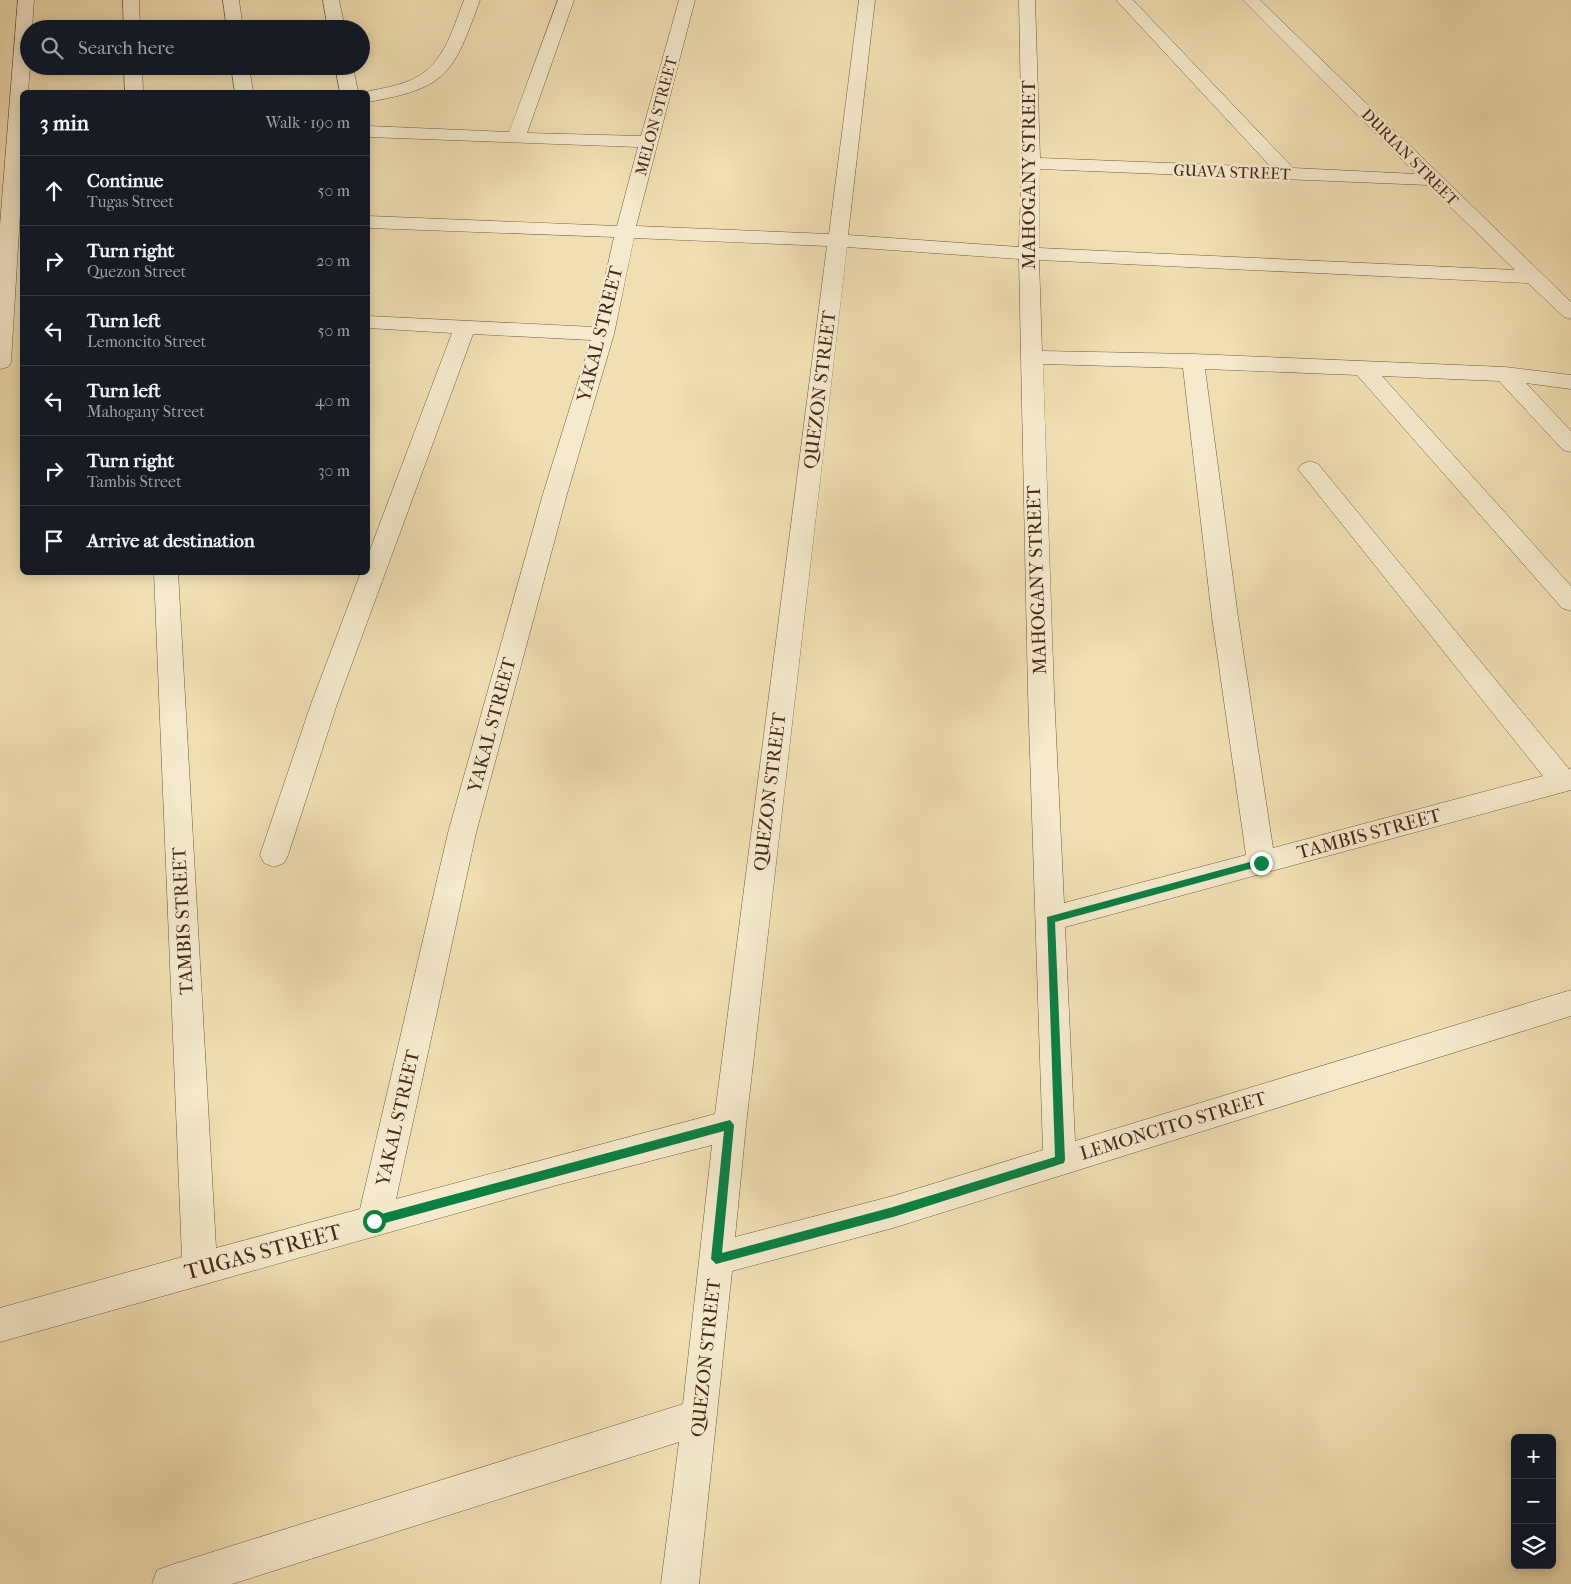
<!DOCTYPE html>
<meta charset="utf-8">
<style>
:root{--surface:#171b24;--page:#242831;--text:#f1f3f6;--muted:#9ea1a6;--line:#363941}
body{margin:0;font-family:"IM FELL French Canon",serif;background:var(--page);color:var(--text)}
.controls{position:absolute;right:15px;bottom:15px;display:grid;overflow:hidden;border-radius:8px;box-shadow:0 2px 12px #0003}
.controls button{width:45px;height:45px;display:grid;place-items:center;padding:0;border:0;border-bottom:1px solid var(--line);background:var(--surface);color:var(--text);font:25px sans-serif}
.stop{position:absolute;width:15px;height:15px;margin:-11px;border:4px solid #0b8043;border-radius:50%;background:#fff}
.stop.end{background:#0b8043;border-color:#fff;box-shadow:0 1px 5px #0008}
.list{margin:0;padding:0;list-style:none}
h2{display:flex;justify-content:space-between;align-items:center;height:65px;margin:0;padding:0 20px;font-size:21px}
h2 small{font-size:16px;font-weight:400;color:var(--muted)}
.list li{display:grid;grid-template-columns:32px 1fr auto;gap:15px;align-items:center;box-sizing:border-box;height:70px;padding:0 20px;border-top:1px solid var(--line)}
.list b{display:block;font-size:19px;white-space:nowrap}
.list p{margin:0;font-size:16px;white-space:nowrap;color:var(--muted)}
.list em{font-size:16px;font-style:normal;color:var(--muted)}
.icon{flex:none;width:28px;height:28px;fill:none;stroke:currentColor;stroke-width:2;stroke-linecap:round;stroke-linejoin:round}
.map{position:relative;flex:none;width:1571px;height:1584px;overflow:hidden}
.search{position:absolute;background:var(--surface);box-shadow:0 2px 12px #0003;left:20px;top:20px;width:350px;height:55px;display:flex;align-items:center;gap:12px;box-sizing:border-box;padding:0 18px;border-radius:28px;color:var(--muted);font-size:19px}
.panel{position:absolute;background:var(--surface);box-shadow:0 2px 12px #0003;left:20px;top:90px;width:350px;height:485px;border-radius:8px}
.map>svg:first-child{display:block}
</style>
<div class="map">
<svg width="1571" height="1584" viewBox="0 0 1571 1584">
<rect width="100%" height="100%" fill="#f0dfb2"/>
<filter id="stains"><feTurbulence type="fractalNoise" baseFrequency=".004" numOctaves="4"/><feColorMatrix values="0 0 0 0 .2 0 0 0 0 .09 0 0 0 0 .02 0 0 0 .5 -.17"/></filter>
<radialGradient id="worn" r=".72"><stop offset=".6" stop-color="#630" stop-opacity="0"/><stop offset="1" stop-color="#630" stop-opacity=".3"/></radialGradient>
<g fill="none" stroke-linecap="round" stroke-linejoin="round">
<g stroke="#715642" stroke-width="1">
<path id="minor" d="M18 0H34L32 29H29L30 66 28 92H22V181L11 362 8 367 0 369V225Z
M123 0H139L140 29H124Z
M223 0H239L243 29H227Z
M323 0H339L345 29H328Z
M464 0H480C453 74 448 88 368 102V92H365C378 89 393 87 406 82 443 69 451 33 464 0Z
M558 0H574L527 133 641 136 679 0H695L636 226 829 234 859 0H875L848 235 1019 247 1022 163 1019 0H1035L1040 158 1271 167 1116 0H1133L1293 168 1416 174 1243 0H1260L1571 302V319L1564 317 1528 283 1039 260 1042 351 1193 354 1505 367 1571 375V389L1526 383 1571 431V452L1563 450 1499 381 1382 376 1571 586V611L1562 608 1357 375 1205 369 1238 617 1273 848 1543 776 1302 474 1298 469 1302 464 1310 461 1318 464 1569 769 1571 768V790L1065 927 1075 1141 1571 990V1016L893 1228 732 1271 699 1584H661L679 1442 232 1584H152L157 1570 171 1565 683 1404 712 1145 557 1185 0 1342V1308L182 1257 154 572H178L216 1248 360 1209 448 833 543 494 591 340 473 334 337 704 288 855 284 863 274 867 264 863 260 855 311 704 361 572H368V555L452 333 368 328V316L594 327 614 237 368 228V216L617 226 638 147 368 137V126L509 132ZM1040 169 1428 185 1515 270 1039 248ZM634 238 827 246 715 1114 396 1199 476 833 567 494 614 334ZM847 247 1019 259 1028 693 1043 1150 893 1196 735 1237 746 1125ZM1043 364 1183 368 1212 617 1246 855 1064 903 1054 693Z
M124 66H142L143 92H125Z
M231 66H249L253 92H235Z
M335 66H353L358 92H340Z"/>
</g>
<use href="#minor" fill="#f5eacd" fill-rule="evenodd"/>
</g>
<path fill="#0b8043" d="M1261 859 1264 860V865L1055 922 1065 1160 1064 1163 893 1217 716 1264 711 1259 724 1131 374 1226 369 1221 374 1216 730 1120 734 1125 722 1253 893 1207 1055 1157 1047 917Z"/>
<g text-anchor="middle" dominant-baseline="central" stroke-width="5" stroke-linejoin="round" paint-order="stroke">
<g font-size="16" fill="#47291c" stroke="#f5eacd">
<text transform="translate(656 116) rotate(-75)">MELON STREET</text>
<text transform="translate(1410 157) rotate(45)">DURIAN STREET</text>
<text transform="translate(1232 172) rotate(2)">GUAVA STREET</text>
</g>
<g font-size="19" fill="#47291c" stroke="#f5eacd">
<text transform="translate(1029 175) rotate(-90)">MAHOGANY STREET</text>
<text transform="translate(600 334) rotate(-76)">YAKAL STREET</text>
<text transform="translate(820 390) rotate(-83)">QUEZON STREET</text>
<text transform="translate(1037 580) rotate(-92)">MAHOGANY STREET</text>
<text transform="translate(492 725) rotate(-75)">YAKAL STREET</text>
<text transform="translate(770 792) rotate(-83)">QUEZON STREET</text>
<text transform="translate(1369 834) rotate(-15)">TAMBIS STREET</text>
<text transform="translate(183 921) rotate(-93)">TAMBIS STREET</text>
<text transform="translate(398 1118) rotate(-77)">YAKAL STREET</text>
<text transform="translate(1173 1126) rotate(-17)">LEMONCITO STREET</text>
<text transform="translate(706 1358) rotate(-84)">QUEZON STREET</text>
</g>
<g font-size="22" fill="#47291c" stroke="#f5eacd">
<text transform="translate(263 1252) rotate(-15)">TUGAS STREET</text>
</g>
</g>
<rect width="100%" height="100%" filter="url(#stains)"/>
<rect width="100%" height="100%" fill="url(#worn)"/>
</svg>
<div class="controls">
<button>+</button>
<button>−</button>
<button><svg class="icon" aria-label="layers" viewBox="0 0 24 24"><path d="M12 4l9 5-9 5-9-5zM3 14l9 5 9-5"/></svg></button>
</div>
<div class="stop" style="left:374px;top:1221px"></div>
<div class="stop end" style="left:1261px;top:863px"></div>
<div class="search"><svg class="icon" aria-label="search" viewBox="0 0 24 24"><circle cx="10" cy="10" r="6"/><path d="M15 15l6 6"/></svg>Search here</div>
<section class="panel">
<h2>3 min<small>Walk · 190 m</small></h2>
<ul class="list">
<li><svg class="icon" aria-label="ahead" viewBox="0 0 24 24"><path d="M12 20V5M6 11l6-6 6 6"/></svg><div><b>Continue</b><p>Tugas Street</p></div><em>50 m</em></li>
<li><svg class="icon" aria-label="right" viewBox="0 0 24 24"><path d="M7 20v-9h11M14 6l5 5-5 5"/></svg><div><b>Turn right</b><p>Quezon Street</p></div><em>20 m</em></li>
<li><svg class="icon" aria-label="left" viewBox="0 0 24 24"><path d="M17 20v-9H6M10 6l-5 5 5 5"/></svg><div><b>Turn left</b><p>Lemoncito Street</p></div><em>50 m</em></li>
<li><svg class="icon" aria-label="left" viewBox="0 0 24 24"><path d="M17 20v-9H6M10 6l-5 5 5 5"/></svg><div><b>Turn left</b><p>Mahogany Street</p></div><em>40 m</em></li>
<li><svg class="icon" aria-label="right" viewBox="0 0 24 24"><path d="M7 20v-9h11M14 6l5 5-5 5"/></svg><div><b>Turn right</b><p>Tambis Street</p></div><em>30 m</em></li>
<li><svg class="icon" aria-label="arrive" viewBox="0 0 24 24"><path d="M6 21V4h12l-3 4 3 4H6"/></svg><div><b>Arrive at destination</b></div></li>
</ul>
</section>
</div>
